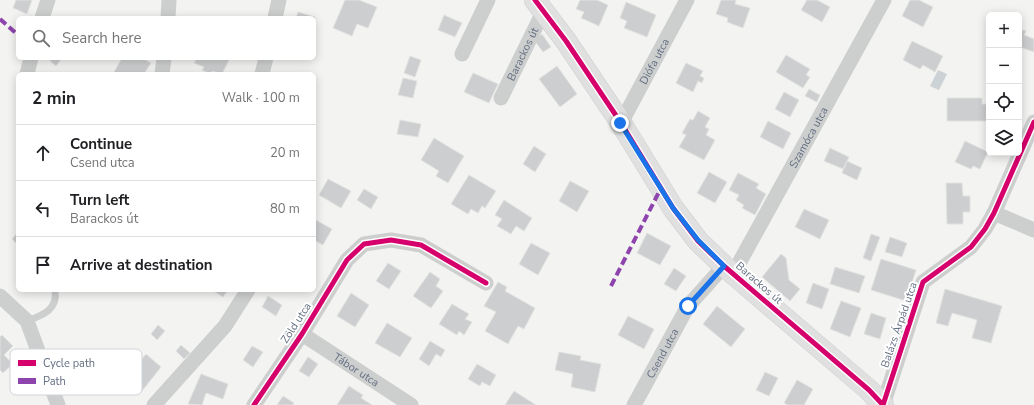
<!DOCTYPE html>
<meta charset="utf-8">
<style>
:root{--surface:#fff;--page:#f6f6f6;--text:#202124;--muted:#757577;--line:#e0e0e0}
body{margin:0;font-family:"Nunito Sans",sans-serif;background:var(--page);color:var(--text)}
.controls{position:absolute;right:12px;top:12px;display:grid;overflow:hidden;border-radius:6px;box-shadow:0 2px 10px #0003}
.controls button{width:36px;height:36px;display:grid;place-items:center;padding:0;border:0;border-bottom:1px solid var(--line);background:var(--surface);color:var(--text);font:20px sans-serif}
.stop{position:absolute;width:12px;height:12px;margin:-9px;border:3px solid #1a73e8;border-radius:50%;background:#fff}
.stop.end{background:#1a73e8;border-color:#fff;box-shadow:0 1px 4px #0008}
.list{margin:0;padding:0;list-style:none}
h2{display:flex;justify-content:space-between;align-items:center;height:52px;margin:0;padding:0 16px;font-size:17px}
h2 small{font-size:13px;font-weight:400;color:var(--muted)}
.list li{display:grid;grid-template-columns:26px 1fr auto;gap:12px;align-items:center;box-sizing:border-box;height:56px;padding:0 16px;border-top:1px solid var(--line)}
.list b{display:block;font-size:15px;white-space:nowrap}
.list p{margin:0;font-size:13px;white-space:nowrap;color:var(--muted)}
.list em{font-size:13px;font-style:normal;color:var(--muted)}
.icon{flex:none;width:22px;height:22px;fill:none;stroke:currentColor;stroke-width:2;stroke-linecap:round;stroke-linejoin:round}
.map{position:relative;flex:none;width:1034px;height:405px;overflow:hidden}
.search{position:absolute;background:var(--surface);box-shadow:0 2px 10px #0003;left:16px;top:16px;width:300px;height:44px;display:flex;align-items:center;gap:10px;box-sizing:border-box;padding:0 14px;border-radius:6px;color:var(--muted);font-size:15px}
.panel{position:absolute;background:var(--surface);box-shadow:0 2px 10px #0003;left:16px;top:72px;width:300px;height:220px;border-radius:6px}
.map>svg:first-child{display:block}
</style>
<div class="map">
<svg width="1034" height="405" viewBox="0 0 1034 405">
<rect width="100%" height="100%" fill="#f3f3f1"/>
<path fill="#ccd3d7" d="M938 70 947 74 939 90 930 86Z"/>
<path fill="#cdcecf" stroke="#e2e2e1" d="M16 0H32L27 14 13 8Z
M345 0H359L377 7 368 28 357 24 352 36 333 28Z
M580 0H597L608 5 599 26 581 18 584 12 576 9Z
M721 0H736L735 4 750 8 743 28 727 22 728 18 716 14Z
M807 0H817L830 7 822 22 801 10Z
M910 0H919L933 7 923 27 902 16Z
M626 2 656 15 647 37 624 28 627 21 620 18Z
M298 12 315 17 314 21V18H296Z
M444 15 462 23 455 37 438 30Z
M1019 29 1026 31 1024 35 1034 39V52L1020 47 1019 49Z
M542 34 551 47 543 52 534 40Z
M912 41 943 56 935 72 923 65 920 69 903 60Z
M786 55 810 69 806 75 810 77 803 88 776 72Z
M410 56 421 60 415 77 404 73Z
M52 58H62L56 66 50 61Z
M122 58H142L151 63 144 74H113Z
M197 58H230L222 74 212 71 211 74 202 70 204 67 194 63Z
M686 63 703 71 700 76 704 78 702 83 698 81 693 92 676 83Z
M557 66 577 94 560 107 539 79Z
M473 73 498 84 489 103 464 92Z
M403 78 417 81 413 98 398 95Z
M809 89 820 95 817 102 805 96Z
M784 92 799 100 790 117 775 109Z
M947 98H982V104H989V121H947Z
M698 111 710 118 705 127 709 129 706 135 715 140 704 160 679 147 686 135 682 133 690 119 693 120Z
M400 120 421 124 418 137 397 134Z
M768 121 791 133 783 149 760 137Z
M434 138 464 156 448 183 436 176 439 171 421 160Z
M965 141 988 152 980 169 973 166 971 169 955 162Z
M534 146 546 154 535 172 523 164Z
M830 148 849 157 843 169 824 161Z
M847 161 862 168 857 180 842 173Z
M709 172 727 182 715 203 697 193Z
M738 173 759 184 756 188 766 194 755 215 742 208 744 205 736 200 739 195 729 190Z
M469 175 496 191 485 208 482 206 478 213 471 209 468 214 451 204Z
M328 179 351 191 341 208 319 195Z
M570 181 589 191 577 212 559 201Z
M946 183H962L963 196H970V212H963V224H947Z
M364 189 378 197 371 209 357 200Z
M504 200 532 218 524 231 516 226 511 234 497 226 502 219 495 215Z
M804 209 829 220 820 239 795 227Z
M314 219 332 229 323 245 314 240Z
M18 232V245L12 239Z
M647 233 671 246 660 265 637 253Z
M871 234 880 237 871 261 863 258Z
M890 237 907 243 902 257 885 252Z
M531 243 550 253 538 275 519 264Z
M781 254 786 258 789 280 800 289 790 301 762 277Z
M881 259 916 270 906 301 871 290Z
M388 263 401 271 389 289 376 281Z
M835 267 865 276 859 293 830 284Z
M674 268 686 276 676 291 664 284Z
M430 272 440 279 436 286 443 291 431 308 413 296Z
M498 282 507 287 505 291 535 308 524 329 518 326 508 344 485 331 496 312 484 306Z
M813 283 829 289 822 309 806 303Z
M945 289 1002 306 991 343 972 338 977 320 952 313 948 326 936 323Z
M212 290H228L223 297Z
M351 293 369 305 355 327 337 316Z
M268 296 282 305 276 316 262 307Z
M841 301 861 308 850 337 830 329Z
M452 304 469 314 465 319 472 322 464 335 459 331 457 335 439 324Z
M717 306 745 329 731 347 703 324Z
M871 313 886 318 880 339 864 334Z
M628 316 654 329 644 349 618 335Z
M387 323 412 338 400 357 375 343Z
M158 325 165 331 157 340 151 334Z
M2 335 13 346 4 355 13 364 3 373 0 370V337Z
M430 341 445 350 441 357 436 354 429 366 419 359Z
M181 345 190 353 184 359 176 351Z
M252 346 263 352 253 367 243 360Z
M559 352 581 356 580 360 601 364 595 392 571 387 573 374 555 370Z
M146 354 161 367 142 391 126 378Z
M308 357 318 364 309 377 299 371Z
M477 364 496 375 490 386 482 382 480 386 468 379Z
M765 372 778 378 769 396 756 390Z
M201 374 228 384 223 399 206 393 202 405 188 404Z
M797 380 813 389 804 405H788L784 403Z
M349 386 363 395 361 398 372 405H337Z
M514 391 536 405H505Z
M283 396 294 403 293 405H277Z"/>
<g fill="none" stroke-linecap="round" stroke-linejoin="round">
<g stroke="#cfd0d0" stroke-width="22">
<path id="secondary" d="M535 0 566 41 621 123 673 208 698 241 724 266 869 390 883 405"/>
</g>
<path stroke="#cdcece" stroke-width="7" d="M27 321C43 315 58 310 55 290"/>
<g stroke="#cdcece" stroke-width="15">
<path d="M42 18 48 0"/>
<path d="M168 18 169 0"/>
<path d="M275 18 279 0"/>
<path d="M462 54 488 0"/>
<path d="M27 74 31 58"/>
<path d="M162 74 164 58"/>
<path d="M262 74 266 58"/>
<path id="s1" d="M501 98 544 10"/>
<path id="s2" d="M621 123 687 0"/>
<path d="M994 213 1034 230"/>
<path id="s3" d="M733 274 884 0"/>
<path d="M0 296 27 321 58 405"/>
<path id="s4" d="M302 334 411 405"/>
<path d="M154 405 225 326 248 290"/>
<path d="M254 405 302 334 347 260 364 244 391 240 421 245 486 283"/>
<path id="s5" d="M634 405 688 306 724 266"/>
<path d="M883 405 923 282 971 247 985 229 994 213 1034 122"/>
</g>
<use href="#secondary" stroke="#e0e0e1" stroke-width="21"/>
<path stroke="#8e44ad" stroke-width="4" stroke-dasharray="8 4" stroke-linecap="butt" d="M0 19 18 35
M611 286 660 190"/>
<g stroke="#fff" stroke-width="8">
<path id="cycleway" d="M535 0 566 41 621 123 673 208 698 241 724 266 869 390 883 405
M254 405 302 334 347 260 364 244 391 240 421 245 486 283
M883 405 923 282 971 247 985 229 994 213 1034 122"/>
</g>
<use href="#cycleway" stroke="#d6006c" stroke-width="5"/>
</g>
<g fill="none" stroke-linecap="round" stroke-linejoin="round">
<path stroke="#1a73e8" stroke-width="5" d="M620 123 673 208 698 240 724 266 688 306"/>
</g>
<g text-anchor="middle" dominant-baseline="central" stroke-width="4" stroke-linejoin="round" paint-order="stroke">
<g font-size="11" fill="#636f82" stroke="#fff">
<text stroke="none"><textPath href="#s1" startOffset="49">Barackos út</textPath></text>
<text stroke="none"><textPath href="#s2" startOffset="70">Diófa utca</textPath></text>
<text stroke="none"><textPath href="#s3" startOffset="156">Szamóca utca</textPath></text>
<text transform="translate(759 283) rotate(41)">Barackos út</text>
<text transform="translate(296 323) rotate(-57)">Zöld utca</text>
<text transform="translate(899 325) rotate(-71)">Balázs Árpád utca</text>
<text stroke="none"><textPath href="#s5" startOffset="59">Csend utca</textPath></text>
<text stroke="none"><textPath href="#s4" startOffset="65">Tábor utca</textPath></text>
</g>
</g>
<rect x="10" y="349" width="132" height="46" rx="6" fill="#fff" stroke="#d0d4da" stroke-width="1"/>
<rect x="18" y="360" width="18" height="6" fill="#d6006c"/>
<rect x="18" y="378" width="18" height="6" fill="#8e44ad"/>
<g font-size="11" fill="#636f82">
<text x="43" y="367">Cycle path</text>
<text x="43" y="385">Path</text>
</g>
</svg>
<div class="controls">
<button>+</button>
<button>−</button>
<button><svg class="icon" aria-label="locate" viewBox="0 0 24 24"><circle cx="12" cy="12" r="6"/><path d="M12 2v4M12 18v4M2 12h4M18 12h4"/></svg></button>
<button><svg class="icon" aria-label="layers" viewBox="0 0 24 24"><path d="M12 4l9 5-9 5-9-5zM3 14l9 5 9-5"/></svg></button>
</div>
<div class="stop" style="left:688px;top:306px"></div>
<div class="stop end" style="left:620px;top:123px"></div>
<div class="search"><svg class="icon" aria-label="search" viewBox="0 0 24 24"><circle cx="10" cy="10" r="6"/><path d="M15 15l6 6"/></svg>Search here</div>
<section class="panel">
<h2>2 min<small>Walk · 100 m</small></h2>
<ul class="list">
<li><svg class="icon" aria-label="ahead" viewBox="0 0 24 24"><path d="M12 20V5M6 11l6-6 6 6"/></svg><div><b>Continue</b><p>Csend utca</p></div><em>20 m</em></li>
<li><svg class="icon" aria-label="left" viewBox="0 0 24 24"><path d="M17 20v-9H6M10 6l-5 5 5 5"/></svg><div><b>Turn left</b><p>Barackos út</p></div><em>80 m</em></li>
<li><svg class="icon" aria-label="arrive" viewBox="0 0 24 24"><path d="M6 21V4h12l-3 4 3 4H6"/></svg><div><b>Arrive at destination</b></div></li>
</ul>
</section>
</div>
